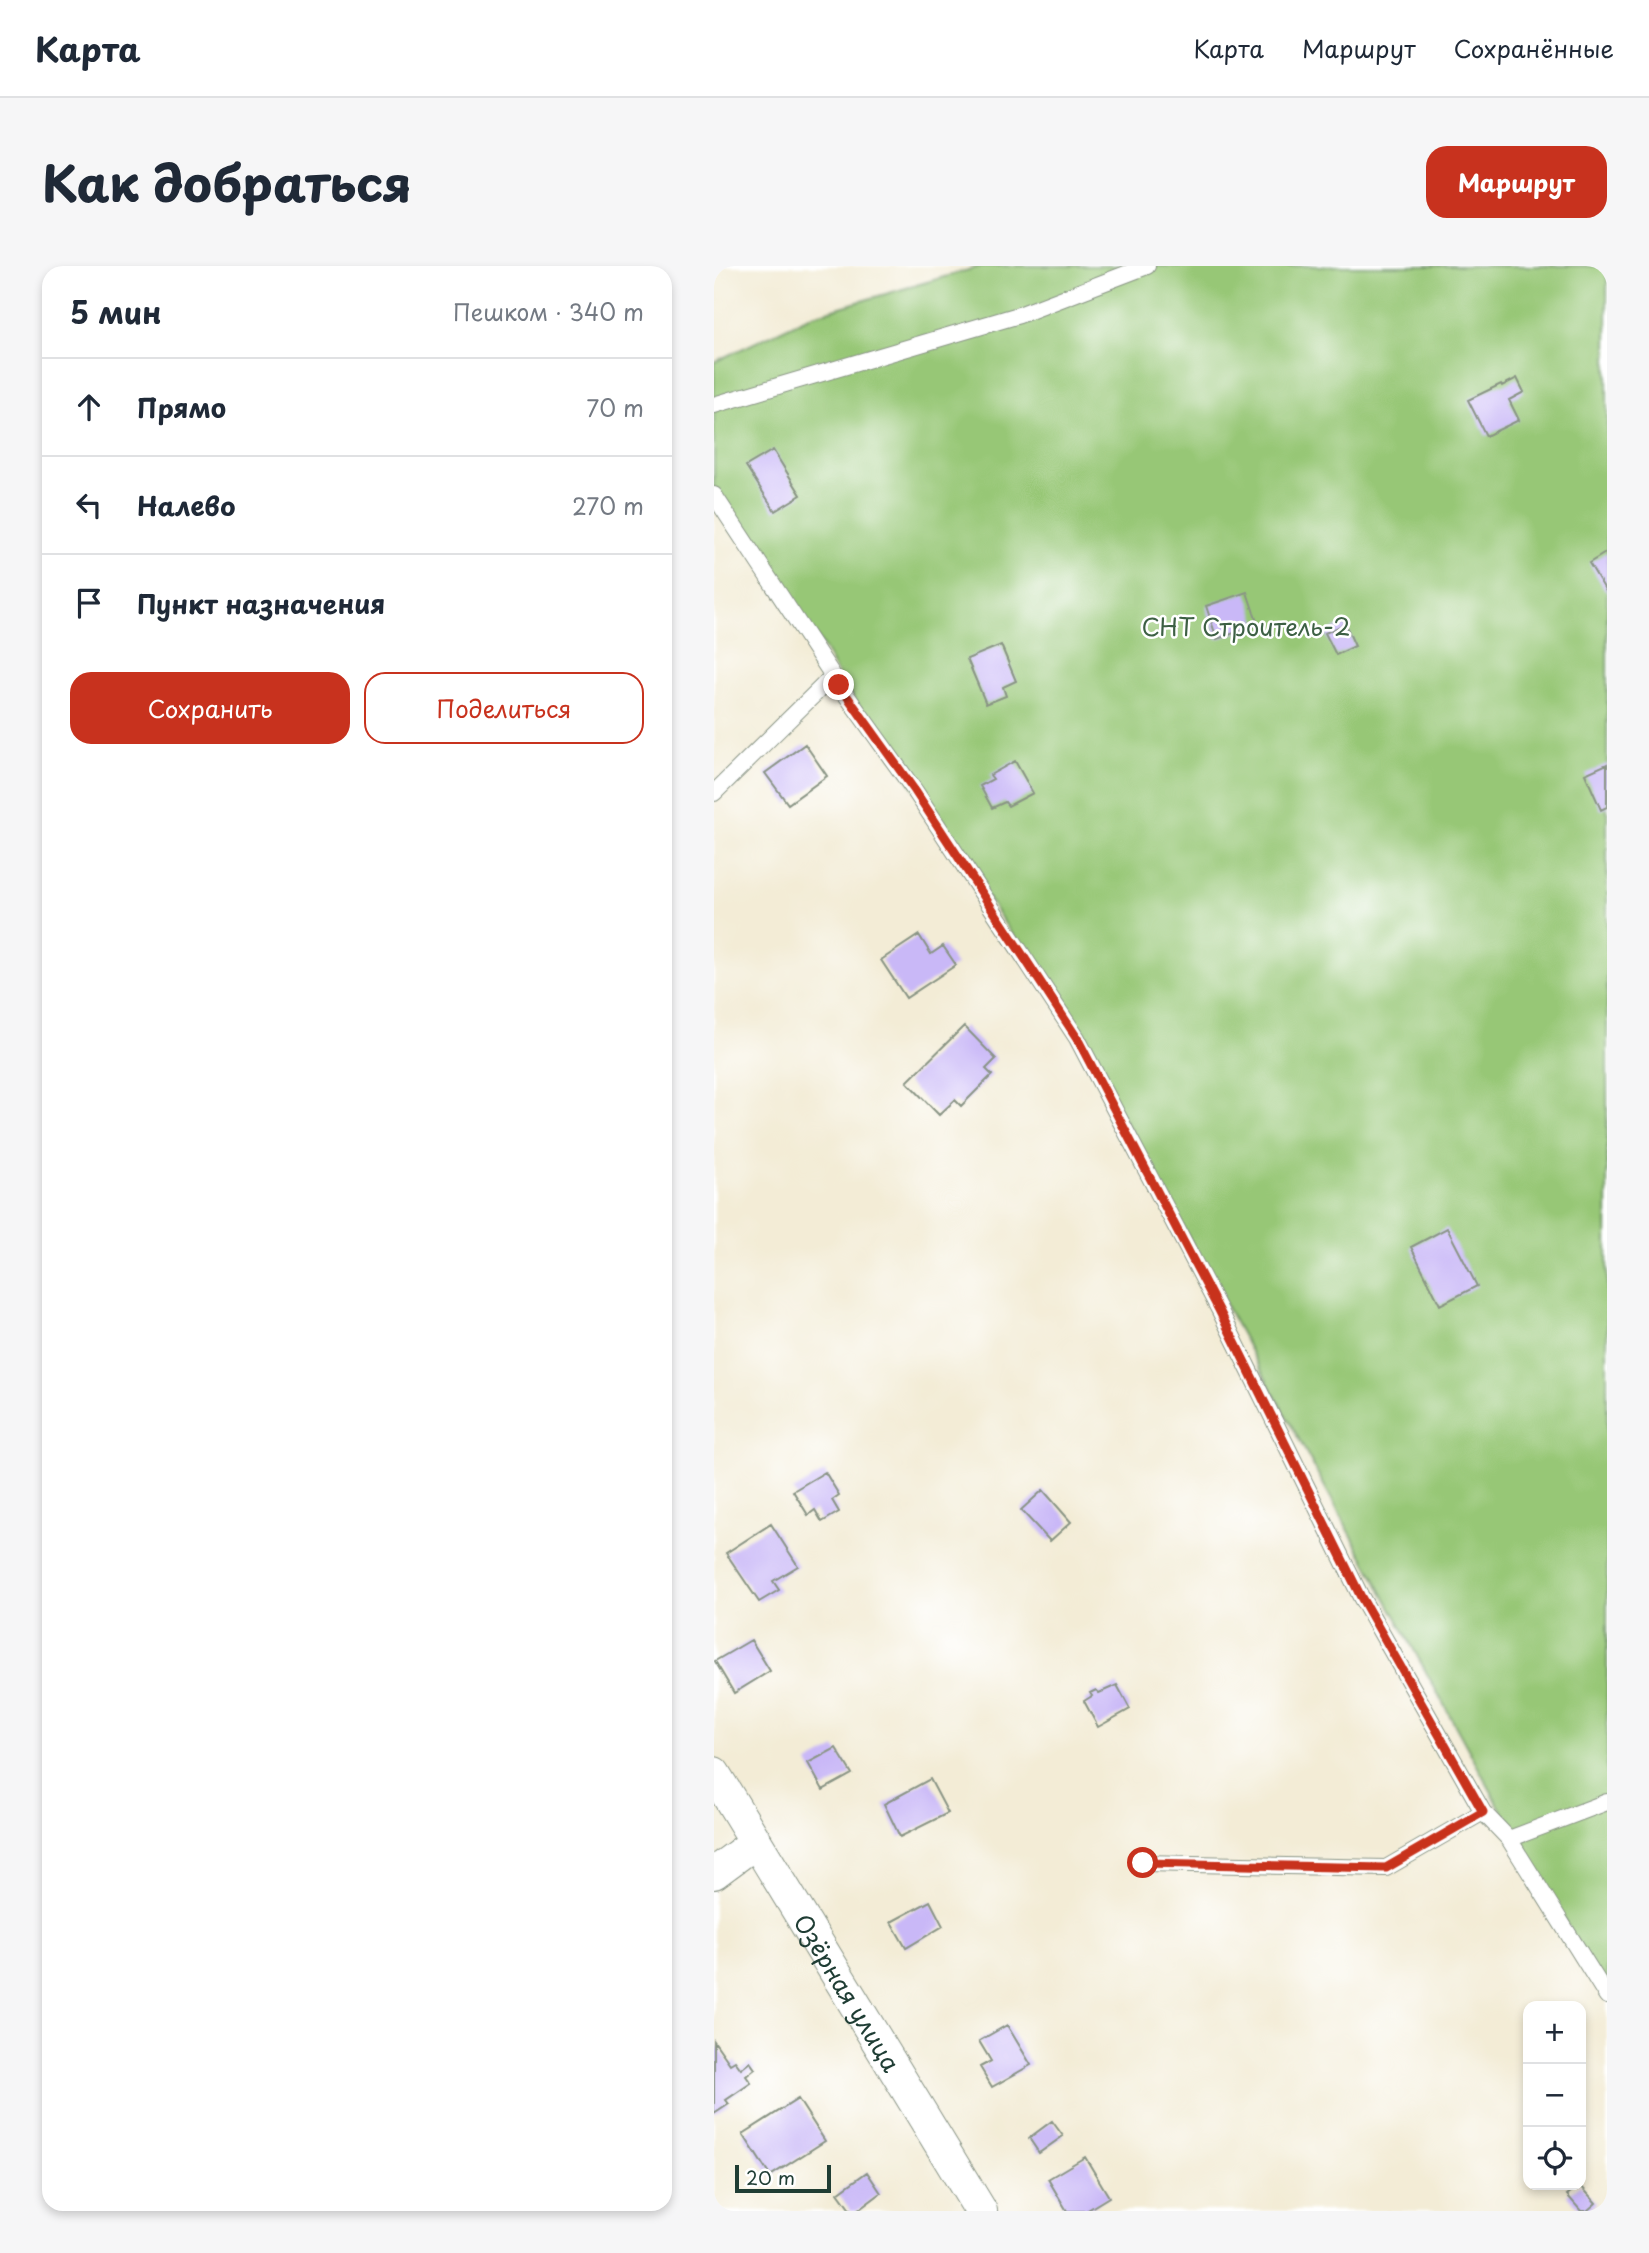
<!DOCTYPE html>
<html lang="ru">
<meta charset="utf-8">
<style>
:root{--surface:#fff;--page:#f6f6f7;--text:#1f2937;--muted:#747a83;--line:#e0e1e3;--accent:#c8321e}
body{margin:0;font-family:"Playpen Sans",sans-serif;background:var(--page);color:var(--text)}
.controls{position:absolute;right:21px;bottom:21px;display:grid;overflow:hidden;border-radius:14px;box-shadow:0 4px 10px #0003}
.controls button{width:63px;height:63px;display:grid;place-items:center;padding:0;border:0;border-bottom:2px solid var(--line);background:var(--surface);color:var(--text);font:35px sans-serif}
.scale{position:absolute;left:21px;bottom:18px;width:96px;box-sizing:border-box;padding-left:7px;border:4px solid #1f3d34;border-top:0;font-size:19px;line-height:24px;white-space:nowrap;color:#1f3d34;-webkit-text-stroke:5px #fff;paint-order:stroke}
.stop{position:absolute;width:21px;height:21px;margin:-16px;border:5px solid #c8321e;border-radius:50%;background:#fff}
.stop.end{background:#c8321e;border-color:#fff;box-shadow:0 2px 7px #0008}
.list{margin:0;padding:0;list-style:none}
h2{display:flex;justify-content:space-between;align-items:center;height:91px;margin:0;padding:0 28px;font-size:30px}
h2 small{font-size:23px;font-weight:400;color:var(--muted)}
.list li{display:grid;grid-template-columns:46px 1fr auto;gap:21px;align-items:center;box-sizing:border-box;height:98px;padding:0 28px;border-top:2px solid var(--line)}
.list b{display:block;font-size:26px;white-space:nowrap}
.list em{font-size:23px;font-style:normal;color:var(--muted)}
.actions{display:flex;gap:14px;padding:21px 28px}
.actions a{flex:1;padding:16px 0;border:2px solid var(--accent);border-radius:21px;text-align:center;font-size:24px;color:var(--accent)}
.actions .main{background:var(--accent);color:#fff}
.icon{flex:none;width:38px;height:38px;fill:none;stroke:currentColor;stroke-width:2;stroke-linecap:round;stroke-linejoin:round}
.map{position:relative;flex:none;width:893px;height:1945px;overflow:hidden;border-radius:21px}
header{display:flex;align-items:center;gap:42px;box-sizing:border-box;height:98px;padding:0 35px;background:var(--surface);border-bottom:2px solid var(--line)}
header strong{font-size:33px}
nav{display:flex;gap:38px;margin-inline-start:auto;font-size:24px}
.intro{display:flex;align-items:center;justify-content:space-between;box-sizing:border-box;height:168px;padding:0 42px}
h1{margin:0;font-size:49px}
.button{padding:18px 32px;border-radius:21px;background:var(--accent);color:#fff;font-size:24px;font-weight:700}
main{display:flex;gap:42px;padding:0 42px}
aside{flex:1;background:var(--surface);border-radius:21px;box-shadow:0 4px 10px #0003}
.map>svg:first-child{display:block}
</style>
<header>
<strong>Карта</strong>
<nav><a>Карта</a><a>Маршрут</a><a>Сохранённые</a></nav>
</header>
<div class="intro"><h1>Как добраться</h1><a class="button">Маршрут</a></div>
<main>
<aside>
<h2>5 мин<small>Пешком · 340 m</small></h2>
<ul class="list">
<li><svg class="icon" aria-label="ahead" viewBox="0 0 24 24"><path d="M12 20V5M6 11l6-6 6 6"/></svg><div><b>Прямо</b></div><em>70 m</em></li>
<li><svg class="icon" aria-label="left" viewBox="0 0 24 24"><path d="M17 20v-9H6M10 6l-5 5 5 5"/></svg><div><b>Налево</b></div><em>270 m</em></li>
<li><svg class="icon" aria-label="arrive" viewBox="0 0 24 24"><path d="M6 21V4h12l-3 4 3 4H6"/></svg><div><b>Пункт назначения</b></div></li>
</ul>
<div class="actions"><a class="main">Сохранить</a><a>Поделиться</a></div>
</aside>
<div class="map">
<svg width="893" height="1945" viewBox="0 0 893 1945">
<rect width="100%" height="100%" fill="#fff"/>
<filter id="ink" filterUnits="userSpaceOnUse"><feTurbulence type="fractalNoise" baseFrequency=".0143" numOctaves="2"/><feDisplacementMap in="SourceGraphic" scale="14" xChannelSelector="R" yChannelSelector="G"/><feConvolveMatrix kernelMatrix="1 2 1 2 8 2 1 2 1" color-interpolation-filters="sRGB"/></filter>
<filter id="wash" filterUnits="userSpaceOnUse"><feTurbulence type="fractalNoise" baseFrequency=".00686" numOctaves="4" result="noise"/><feDisplacementMap in="SourceGraphic" scale="28" xChannelSelector="R" yChannelSelector="G"/><feGaussianBlur stdDeviation="1.57" result="paint"/><feColorMatrix in="noise" values="0 0 0 0 0 0 0 0 0 0 0 0 0 0 0 0 0 1.4 0 .05"/><feComposite in="paint" operator="in"/></filter>
<g filter="url(#wash)">
<rect width="100%" height="100%" fill="#f3ecd6"/>
<path fill="#97c776" stroke="#5b8255" stroke-width="2" d="M268 0H893V1728L800 1567 358 758 124 409 108 379 0 222V96L99 49Z"/>
<g id="blocks">
<path fill="#c9b8f7" d="M803 112 810 126 795 134 805 154 772 170 754 134 787 118 788 120Z
M59 184 87 229 61 245 32 200Z
M893 286V327L875 297Z
M533 326 544 359 503 373 492 340Z
M631 358 641 380 622 389 611 367Z
M287 379 302 415 289 421 292 430 272 438 253 393Z
M91 478 113 510 74 538 51 507Z
M301 495 319 527 294 540 291 536 278 542 266 520 279 513 276 509Z
M893 498V541L887 544 871 508Z
M205 669 217 688 229 680 242 699 192 732 167 694Z
M250 760 282 793 272 803 278 809 247 840 241 834 225 849 193 816Z
M733 962 763 1020 726 1039 697 981Z
M111 1206 125 1229 118 1234 125 1246 108 1256 101 1244 94 1249 79 1225Z
M329 1224 357 1256 336 1275 307 1244Z
M57 1258 84 1300 59 1315 65 1324 45 1336 12 1287Z
M37 1374 56 1405 20 1427 1 1395Z
M403 1419 416 1443 384 1461 370 1435 378 1430 376 1427 382 1424 385 1427Z
M122 1482 138 1508 109 1524 94 1497Z
M216 1513 234 1547 186 1571 170 1538Z
M216 1635 229 1660 192 1682 177 1656Z
M293 1759 317 1799 278 1821 266 1801 277 1795 265 1775Z
M0 1775 16 1798 21 1795 27 1803 36 1796 41 1803 32 1810 37 1817 12 1834 15 1838 0 1848Z
M84 1833 111 1875 56 1910 29 1868Z
M338 1855 349 1870 325 1887 315 1872Z
M371 1891 395 1931 372 1945H353L334 1913Z
M153 1906 167 1927 143 1945H137L124 1927Z
M866 1919 882 1937 873 1945H867L853 1929Z"/>
</g>
</g>
<g filter="url(#ink)">
<use href="#blocks" fill-opacity="0" stroke="#899485" stroke-width="2"/>
<g fill="none" stroke-linecap="round" stroke-linejoin="round">
<g stroke="#899485" stroke-width="18">
<path id="service" d="M0 139 305 49 433 0
M0 229 125 419 201 525 363 772 505 1043 647 1331 769 1546 795 1573 893 1536
M0 527 119 410
M795 1573 893 1730
M429 1597 672 1602 769 1546"/>
</g>
<g stroke="#899485" stroke-width="34">
<g id="minor">
<path id="s1" d="M0 1507 267 1945"/>
<path d="M0 1607 42 1576"/>
</g>
</g>
<use href="#service" stroke="#fff" stroke-width="16"/>
<use href="#minor" stroke="#fff" stroke-width="32"/>
</g>
</g>
<g fill="none" stroke-linecap="round" stroke-linejoin="round" filter="url(#ink)">
<path stroke="#c8321e" stroke-width="9" d="M125 419 201 525 363 772 505 1044 647 1331 769 1546 672 1602 429 1597"/>
</g>
<g text-anchor="middle" dominant-baseline="central" stroke-width="5" stroke-linejoin="round" paint-order="stroke">
<g font-size="24" fill="#3d6044" stroke="#fff">
<text x="532" y="360">СНТ Строитель-2</text>
</g>
<g font-size="24" fill="#1f3d34" stroke="#fff">
<text stroke="none"><textPath href="#s1" startOffset="257">Озёрная улица</textPath></text>
</g>
</g>
</svg>
<div class="controls">
<button>+</button>
<button>−</button>
<button><svg class="icon" aria-label="locate" viewBox="0 0 24 24"><circle cx="12" cy="12" r="6"/><path d="M12 2v4M12 18v4M2 12h4M18 12h4"/></svg></button>
</div>
<div class="scale">20 m</div>
<div class="stop" style="left:429px;top:1597px"></div>
<div class="stop end" style="left:125px;top:419px"></div>
</div>
</main>
